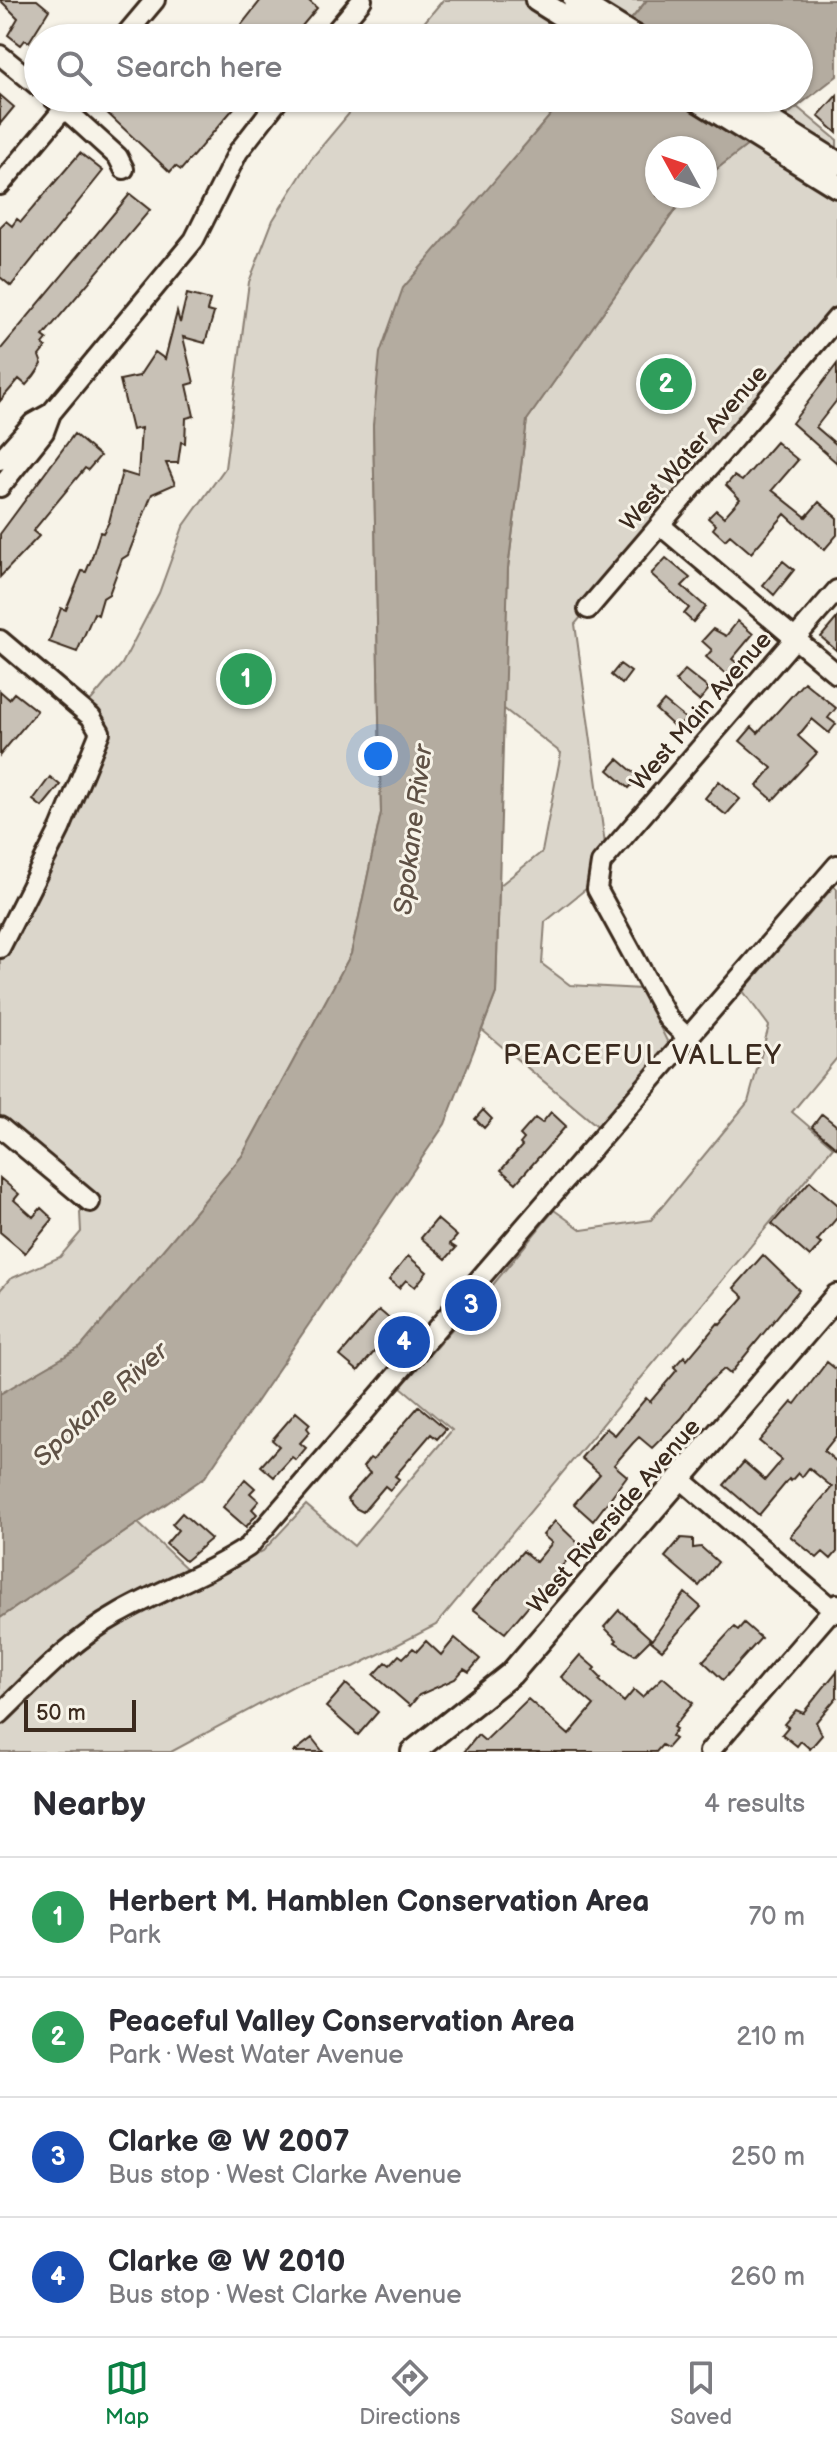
<!DOCTYPE html>
<meta charset="utf-8">
<style>
:root{--surface:#fff;--page:#f2f2f3;--text:#2b2b33;--muted:#7c7c81;--line:#e1e1e2;--accent:#0b8043}
body{margin:0;font-family:"Balsamiq Sans",sans-serif;background:var(--page);color:var(--text)}
.compass{position:absolute;left:645px;top:136px;width:72px;height:72px;border-radius:50%;background:var(--surface);box-shadow:0 2px 6px #0004;rotate:310deg}
.scale{position:absolute;left:24px;bottom:20px;width:112px;box-sizing:border-box;padding-left:8px;border:4px solid #3b2a1e;border-top:0;font-size:22px;line-height:28px;white-space:nowrap;color:#3b2a1e;-webkit-text-stroke:6px #f7f3e8;paint-order:stroke}
.you{position:absolute;left:378px;top:756px;width:28px;height:28px;margin:-20px;border:6px solid #fff;border-radius:50%;background:#1a73e8;box-shadow:0 0 0 12px #1a73e833}
.badge{display:grid;place-items:center;width:52px;height:52px;border-radius:50%;background:var(--accent);color:#fff;font-size:26px;font-weight:700}
.pin{position:absolute;translate:-50% -50%;border:4px solid #fff;box-shadow:0 2px 8px #0006}
.list{margin:0;padding:0;list-style:none}
h2{display:flex;justify-content:space-between;align-items:center;height:104px;margin:0;padding:0 32px;font-size:34px}
h2 small{font-size:26px;font-weight:400;color:var(--muted)}
.list li{display:grid;grid-template-columns:52px 1fr auto;gap:24px;align-items:center;box-sizing:border-box;height:120px;padding:0 32px;border-top:2px solid var(--line)}
.list b{display:block;font-size:30px;white-space:nowrap}
.list p{margin:0;font-size:26px;white-space:nowrap;color:var(--muted)}
.list em{font-size:26px;font-style:normal;color:var(--muted)}
.icon{flex:none;width:44px;height:44px;fill:none;stroke:currentColor;stroke-width:2;stroke-linecap:round;stroke-linejoin:round}
.map{position:relative;flex:none;width:837px;height:1752px;overflow:hidden}
.search{position:absolute;background:var(--surface);box-shadow:0 2px 6px #0004;left:24px;right:24px;top:24px;height:88px;display:flex;align-items:center;gap:20px;box-sizing:border-box;padding:0 28px;border-radius:44px;color:var(--muted);font-size:30px}
.sheet{height:584px;background:var(--surface)}
nav{display:flex;justify-content:space-around;align-items:center;box-sizing:border-box;height:112px;border-top:2px solid var(--line);background:var(--surface);font-size:22px;color:var(--muted)}
nav a{display:grid;justify-items:center;gap:4px}
nav .on{color:var(--accent)}
.map>svg:first-child{display:block}
</style>
<div class="map">
<svg width="837" height="1752" viewBox="0 0 837 1752">
<rect width="100%" height="100%" fill="#f7f3e8"/>
<filter id="ink" filterUnits="userSpaceOnUse"><feTurbulence type="fractalNoise" baseFrequency=".0125" numOctaves="2"/><feDisplacementMap in="SourceGraphic" scale="16" xChannelSelector="R" yChannelSelector="G"/><feConvolveMatrix kernelMatrix="1 2 1 2 8 2 1 2 1" color-interpolation-filters="sRGB"/></filter>
<g filter="url(#ink)">
<path fill="#dbd6cb" stroke="#8b8074" stroke-width="2" d="M443 0H647L616 38H411Z
M362 98H565L485 193 373 425 381 813 351 954 242 1156 81 1347 0 1394V1290L10 1279 60 1257 81 1232 80 1212 94 1195 0 1117V958L69 818 106 726 103 719 87 705 122 664 159 593 183 527 225 468 249 282 273 220 311 159Z
M797 107 837 140V318L575 624 605 844 592 884 545 922 542 964 570 985 641 989 669 1045 601 1129 482 1030 496 993 499 886 542 852 561 753 503 708 508 568 527 420 685 196H705V178Z
M834 886 837 889V1058L792 1112 833 1147 436 1625 354 1667 297 1684 171 1752H0V1723L37 1687 124 1620 263 1551 306 1505 354 1546 452 1430 401 1387 452 1329 461 1324 554 1210 582 1230 651 1220 748 1102 769 1026 743 991Z
M138 1523 188 1570C115 1604 56 1638 0 1699V1618Z"/>
<path fill="#b4aca0" stroke="#84786c" stroke-width="2" d="M647 0H837V76L705 178V148H657V196H685L527 420 508 568 496 993 445 1124 205 1477 0 1618V1394L81 1347 242 1156 351 954 381 813 373 425 380 353 403 288 565 98H799V38H616Z"/>
<path fill="#c8c1b6" stroke="#3b2a1e" stroke-width="2" d="M0 0H37L49 10 29 42 25 40 21 45 8 35 18 18Z
M261 0H308L317 8 292 38H231Z
M0 95 14 107 0 124Z
M837 95V133L818 116Z
M114 98H235L230 104 234 108 181 170 175 166 170 172 104 110Z
M80 153 103 171 11 286 0 277V227L6 221 12 226 17 219 21 222Z
M130 194 150 210 43 336 47 339 43 344 46 347 39 356 42 364 34 376 26 385 19 379 0 401V350Z
M187 294 210 300 207 311 214 313 205 343 183 337 194 383 187 385 194 416 186 418 185 443 181 442 178 463H166L175 484 152 494 128 555 122 559 109 594 103 598 98 615 94 613 77 652 49 642 61 608 66 610 82 571 86 572 91 560 100 532 103 533 109 522 122 472 138 477 141 428 132 430 120 380 139 376 155 352 165 359 177 312 180 323Z
M837 364V400L816 427 837 445V463L792 423Z
M74 434 100 456 88 470 85 468 33 531 39 536 0 577V534Z
M776 442 798 460 772 490 806 517 819 502 837 518V535L824 550 785 514 751 553 730 535 725 540 713 529 716 525 708 518 716 510 724 517 740 499 726 485 734 476 742 481Z
M666 558 690 578 682 586 706 607 693 622 684 614 689 608 651 574Z
M783 561 794 570 774 595 763 585Z
M837 618V651L821 637Z
M738 621 753 634 732 659 737 663 727 675 706 657 712 650 702 641 713 629 726 636Z
M620 664 631 672 622 684 611 675Z
M685 670 709 689 699 701 675 681Z
M804 682 836 708 828 718 836 724 829 733 812 719 798 736 817 753 773 800 757 786 772 768 740 741 752 727 758 733Z
M0 691 9 699 14 693 37 711 0 755Z
M664 701 686 719 677 729 656 710Z
M618 759 639 777 629 788 608 770Z
M50 777 60 785 42 807 33 800Z
M719 781 740 799 726 815 705 798Z
M483 1110 492 1119 484 1128 475 1119Z
M551 1112 566 1126 516 1183 501 1170 522 1146 520 1144 524 1139 520 1135 535 1118 542 1123Z
M822 1114 837 1126V1148L812 1127Z
M0 1178 19 1194 14 1200 33 1217 41 1208 53 1219 25 1253 0 1232Z
M810 1181 837 1204V1218L817 1241 821 1244 810 1257 772 1224Z
M437 1219 457 1236 450 1244 456 1248 446 1259 421 1238Z
M763 1255 799 1290 730 1374 724 1369 706 1385 682 1418 652 1448 639 1437 633 1443 614 1465 627 1476 593 1521 574 1504 600 1474 581 1458 606 1428 615 1435 646 1398 650 1402 677 1370 674 1367 684 1356 687 1360 718 1323 720 1325 744 1297 734 1288Z
M408 1256 427 1272 415 1287 406 1280 399 1288 389 1280Z
M379 1310 397 1325 358 1371 340 1356Z
M827 1362 837 1370V1435L824 1451 837 1462V1552L831 1559 823 1552 817 1558 790 1536 832 1487 809 1468 802 1477 798 1473 791 1481 789 1479 759 1515 724 1485 744 1462 765 1480 782 1460 759 1441 792 1402 795 1404Z
M419 1406 446 1429 437 1439 431 1434 395 1476 399 1479 390 1490 385 1486 363 1512 355 1508 347 1499 370 1473 363 1467 370 1458 373 1460Z
M296 1412 310 1424 307 1428 310 1432 300 1443 306 1448 296 1460 292 1457 274 1477 261 1466 279 1446 272 1440Z
M245 1479 255 1488 250 1493 259 1501 252 1509 257 1514 246 1527 223 1507Z
M182 1513 211 1539 185 1561 166 1544 178 1530 172 1524Z
M555 1521 580 1545 505 1633 473 1609 523 1551 536 1562 552 1543 543 1535Z
M681 1538 693 1539V1548L701 1547 718 1562 699 1586 665 1557Z
M685 1593 701 1607 662 1650 651 1641Z
M619 1610 651 1639 635 1655 615 1642 617 1640 604 1627Z
M744 1623 761 1638 723 1680 703 1661 734 1627 738 1630Z
M455 1638 480 1659 469 1672 464 1669 455 1679 419 1695 410 1706 374 1675 386 1662 390 1665 399 1655 403 1658 413 1648 417 1651 426 1641 441 1655Z
M580 1655 595 1668 593 1670 601 1678 599 1680 624 1702 634 1690 642 1697 663 1677 693 1703 673 1727 676 1729 671 1736 675 1739 667 1748 662 1745 656 1752H464L478 1735 485 1741 528 1699 569 1735 594 1705 561 1677Z
M837 1671V1697L816 1722 822 1735 810 1749 801 1741 797 1746 782 1734 788 1727 784 1724 796 1710 803 1713Z
M346 1684 378 1712 358 1735 326 1707Z
M312 1738 323 1752H294Z"/>
<g fill="none" stroke-linecap="round" stroke-linejoin="round">
<g stroke="#3b2a1e" stroke-width="24">
<path id="minor" d="M123 38 155 0
M330 38 362 0
M0 55 38 86
M53 98 118 157 124 169
M0 185 73 98
M0 460 33 423 51 413 194 240 238 152 280 98
M0 487 44 432 51 413
M660 525 837 674
M588 609 837 318
M0 640 91 717 100 732 60 829 0 948
M687 1037 668 1019 597 889 601 863 837 590
M0 1127 90 1202
M681 1479 837 1613
M0 1714C37 1678 72 1640 117 1615 160 1590 206 1575 248 1547L837 865
M709 1752 837 1604"/>
</g>
<g stroke="#3b2a1e" stroke-width="28">
<path id="major" d="M537 0 598 38
M575 0 636 38
M695 98 837 186
M733 98 837 163
M413 1752 511 1674 837 1296"/>
</g>
<use href="#minor" stroke="#f7f3e8" stroke-width="18"/>
<use href="#major" stroke="#f7f3e8" stroke-width="22"/>
</g>
</g>
<g text-anchor="middle" dominant-baseline="central" stroke-width="6" stroke-linejoin="round" paint-order="stroke">
<g font-size="24" fill="#3b2a1e" stroke="#f7f3e8">
<text transform="translate(694 448) rotate(-49)">West Water Avenue</text>
<text transform="translate(701 711) rotate(-49)">West Main Avenue</text>
<text transform="translate(614 1516) rotate(-49)">West Riverside Avenue</text>
</g>
<g font-size="26" font-style="italic" fill="#5f5145" stroke="#f7f3e8">
<text transform="translate(414 830) rotate(-83)">Spokane River</text>
<text transform="translate(101 1405) rotate(-42)">Spokane River</text>
</g>
<g font-size="28" letter-spacing="2" fill="#3b2a1e" stroke="#f7f3e8">
<text x="643" y="1055">PEACEFUL VALLEY</text>
</g>
</g>
</svg>
<svg class="compass" viewBox="-18 -18 36 36"><path d="M0-13l5 13h-10z" fill="#e53935"/><path d="M0 13l5-13h-10z" fill="#7c7c81"/></svg>
<div class="scale">50 m</div>
<div class="you"></div>
<div class="pin badge" style="left:246px;top:679px;background:#2e9e5b">1</div>
<div class="pin badge" style="left:666px;top:384px;background:#2e9e5b">2</div>
<div class="pin badge" style="left:471px;top:1305px;background:#1a4fb4">3</div>
<div class="pin badge" style="left:404px;top:1342px;background:#1a4fb4">4</div>
<div class="search"><svg class="icon" aria-label="search" viewBox="0 0 24 24"><circle cx="10" cy="10" r="6"/><path d="M15 15l6 6"/></svg>Search here</div>
</div>
<section class="sheet">
<h2>Nearby<small>4 results</small></h2>
<ul class="list">
<li><span class="badge" style="background:#2e9e5b">1</span><div><b>Herbert M. Hamblen Conservation Area</b><p>Park</p></div><em>70 m</em></li>
<li><span class="badge" style="background:#2e9e5b">2</span><div><b>Peaceful Valley Conservation Area</b><p>Park · West Water Avenue</p></div><em>210 m</em></li>
<li><span class="badge" style="background:#1a4fb4">3</span><div><b>Clarke @ W 2007</b><p>Bus stop · West Clarke Avenue</p></div><em>250 m</em></li>
<li><span class="badge" style="background:#1a4fb4">4</span><div><b>Clarke @ W 2010</b><p>Bus stop · West Clarke Avenue</p></div><em>260 m</em></li>
</ul>
</section>
<nav>
<a class="on"><svg class="icon" aria-label="map" viewBox="0 0 24 24"><path d="M3 6l6-2 6 2 6-2v14l-6 2-6-2-6 2zM9 4v14M15 6v14"/></svg>Map</a>
<a><svg class="icon" aria-label="directions" viewBox="0 0 24 24"><path d="M12 3l9 9-9 9-9-9zM9 14v-3h6M13 9l2 2-2 2"/></svg>Directions</a>
<a><svg class="icon" aria-label="saved" viewBox="0 0 24 24"><path d="M7 4h10v16l-5-4-5 4z"/></svg>Saved</a>
</nav>
